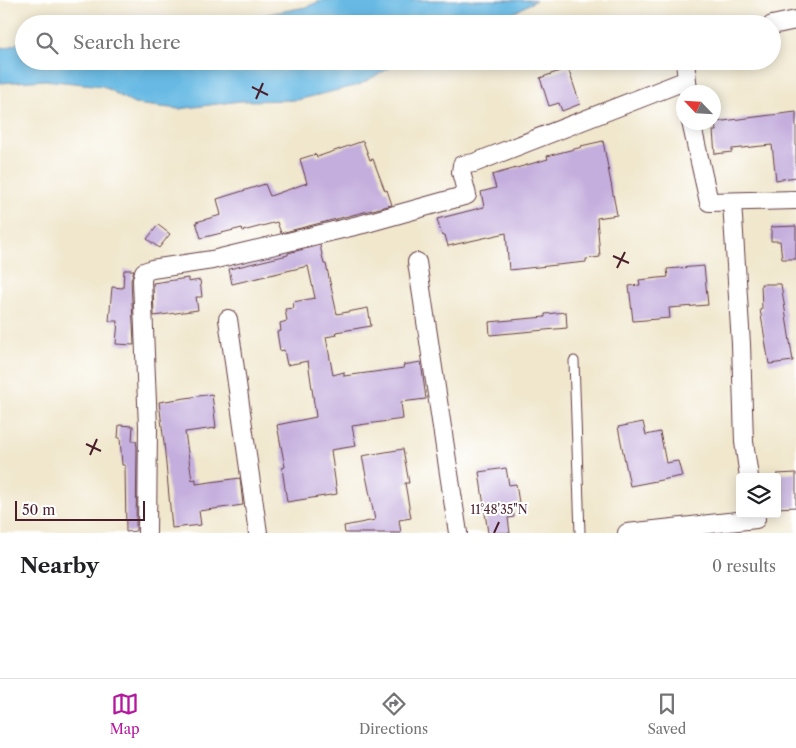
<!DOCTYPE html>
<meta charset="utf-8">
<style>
:root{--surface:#fff;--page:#f6f6f6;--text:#202124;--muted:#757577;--line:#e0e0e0;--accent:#b5179e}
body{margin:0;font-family:"Libre Caslon Text",serif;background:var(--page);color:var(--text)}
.controls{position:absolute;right:15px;bottom:15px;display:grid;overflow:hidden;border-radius:5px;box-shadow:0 2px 12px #0003}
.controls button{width:45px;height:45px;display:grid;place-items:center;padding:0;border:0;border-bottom:1px solid var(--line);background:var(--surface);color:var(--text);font:25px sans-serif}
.compass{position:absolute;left:676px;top:85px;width:45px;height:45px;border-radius:50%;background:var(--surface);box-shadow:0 2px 12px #0003;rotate:295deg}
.scale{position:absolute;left:15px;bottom:12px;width:130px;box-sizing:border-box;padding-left:5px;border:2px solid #4a1f2b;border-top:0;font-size:14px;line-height:18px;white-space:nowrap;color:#4a1f2b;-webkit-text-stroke:4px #fff;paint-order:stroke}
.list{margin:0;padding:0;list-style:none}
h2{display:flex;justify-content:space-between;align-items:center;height:65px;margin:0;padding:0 20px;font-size:21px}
h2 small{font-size:16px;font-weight:400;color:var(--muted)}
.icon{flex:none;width:28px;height:28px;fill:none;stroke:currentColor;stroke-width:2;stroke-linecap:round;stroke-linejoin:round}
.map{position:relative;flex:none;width:796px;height:533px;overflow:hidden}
.search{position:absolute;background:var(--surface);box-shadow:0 2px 12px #0003;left:15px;right:15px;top:15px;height:55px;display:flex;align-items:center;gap:12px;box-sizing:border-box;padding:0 18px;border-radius:28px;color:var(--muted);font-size:19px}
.sheet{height:145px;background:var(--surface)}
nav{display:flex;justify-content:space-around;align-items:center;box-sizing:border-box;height:70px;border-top:1px solid var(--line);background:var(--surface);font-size:14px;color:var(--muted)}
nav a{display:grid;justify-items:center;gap:2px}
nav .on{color:var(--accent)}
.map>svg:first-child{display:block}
</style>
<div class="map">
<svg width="796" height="533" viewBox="0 0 796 533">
<rect width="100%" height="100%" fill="#fff"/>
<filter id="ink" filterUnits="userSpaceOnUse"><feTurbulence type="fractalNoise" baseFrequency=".02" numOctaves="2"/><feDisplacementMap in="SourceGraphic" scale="10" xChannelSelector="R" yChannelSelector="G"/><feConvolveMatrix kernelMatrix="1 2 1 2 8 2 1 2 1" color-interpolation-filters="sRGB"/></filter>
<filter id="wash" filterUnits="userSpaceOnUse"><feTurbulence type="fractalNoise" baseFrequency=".0096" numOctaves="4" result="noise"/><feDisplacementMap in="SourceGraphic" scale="20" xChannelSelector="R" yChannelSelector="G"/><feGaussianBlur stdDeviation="1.12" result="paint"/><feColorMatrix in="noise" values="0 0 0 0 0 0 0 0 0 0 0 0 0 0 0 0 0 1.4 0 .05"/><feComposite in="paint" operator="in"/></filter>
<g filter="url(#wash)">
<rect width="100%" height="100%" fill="#f0e7cd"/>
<path fill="#68bae4" stroke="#596c88" d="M323 0H536L495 24H246L251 17 306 7Z
M24 40V61H402L359 85 297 100 240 101 179 109 134 104 103 86 45 80 0 83V47L7 48Z"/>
<g id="blocks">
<path fill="#c4aedd" d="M568 68 580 104 562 111 559 103 549 106 540 78Z
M796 112V177L776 180 772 145 732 149V152L715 154 713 131H716L715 122Z
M363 141 370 160 373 159 385 191 387 190 392 205 281 233 277 222 243 231 242 228 201 238 196 222 221 215 217 199 265 184 270 196 307 183 300 159 316 154 317 157Z
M603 141 617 215 597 218 600 257 586 259V262L509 270 506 233 448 246 445 235 442 236 437 219 484 207 481 192 496 188 492 175 548 159 547 156 582 147 581 146Z
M158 225 170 234 159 248 147 239Z
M796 226V259H782L780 241H771V227Z
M320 245 324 264H326L337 314 368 308 371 326 336 332 337 335 326 337 333 375 344 372V376L404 368 403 365 421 362 426 399 401 402 403 419 352 426 356 446 331 450 337 494 287 502 282 468 285 467 277 425 316 417 308 361 287 365 284 350 280 351 277 332 281 331 280 323 287 321 285 309 294 308 293 302 315 298 308 266 232 284 229 269 288 255V253Z
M704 266 708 305 669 308 670 318 633 321 629 286 640 285 639 280 668 277 667 269Z
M124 270H134L131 280 134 345 116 344 118 321H109L112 287 123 288Z
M188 278V282L200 280 202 297H196L198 310 154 316 153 283Z
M761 284H781L793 361 769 364 760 309H762Z
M566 312 567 328 490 335 489 322 545 317V314Z
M212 394 216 428 185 432 192 480 196 479V484L240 478 243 505 199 511 201 525 172 528 164 443 159 402Z
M643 422 646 435 660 432 666 463 678 461 682 476 630 486 618 427Z
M119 425 133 426 132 441H136L137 447 136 531 126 532 125 465H122L120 438H118Z
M403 449 409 483H405L411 518 399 520 401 533H345L344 526 375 520 362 456Z
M506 468 509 485 516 484 519 503 512 505 514 517 508 518 510 533H488L479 472Z
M796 473V507L777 508V474Z"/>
</g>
</g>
<g filter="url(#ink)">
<use href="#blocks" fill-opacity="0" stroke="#633d43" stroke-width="1"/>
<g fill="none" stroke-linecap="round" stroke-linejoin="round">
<g stroke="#633d43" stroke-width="11">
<path id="service" d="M574 361 580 533"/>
</g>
<g stroke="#633d43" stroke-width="20">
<path id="minor" d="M772 25 796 20
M685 61 688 91
M691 122 709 202 796 200
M732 202 741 344 744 442 749 477
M417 262 458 533
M228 319 258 533
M147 533 148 427 142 280 144 272 152 269 212 260 363 224 467 195 461 172 462 165 474 163 687 80
M627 533 756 519"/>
</g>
<use href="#service" stroke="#fff" stroke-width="9"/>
<use href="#minor" stroke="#fff" stroke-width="18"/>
</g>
</g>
<path fill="none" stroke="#4a1f2b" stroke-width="2" d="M252 87 268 95M256 99 263 83M613 256 629 263M617 268 625 252M86 444 101 451M90 455 97 439M494 533 499 522"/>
<g font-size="12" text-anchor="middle" fill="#4a1f2b" stroke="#fff" stroke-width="4" stroke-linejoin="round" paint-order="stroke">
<text x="499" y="514">11°48'35"N</text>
</g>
</svg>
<div class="controls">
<button><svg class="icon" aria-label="layers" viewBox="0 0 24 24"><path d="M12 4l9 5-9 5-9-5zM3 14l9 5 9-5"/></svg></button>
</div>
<svg class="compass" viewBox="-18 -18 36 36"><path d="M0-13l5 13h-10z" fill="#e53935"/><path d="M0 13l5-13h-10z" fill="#757577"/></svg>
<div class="scale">50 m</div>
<div class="search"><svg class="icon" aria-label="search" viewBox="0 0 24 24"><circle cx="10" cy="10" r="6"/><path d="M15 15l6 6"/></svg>Search here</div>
</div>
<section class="sheet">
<h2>Nearby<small>0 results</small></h2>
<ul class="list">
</ul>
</section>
<nav>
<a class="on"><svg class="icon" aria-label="map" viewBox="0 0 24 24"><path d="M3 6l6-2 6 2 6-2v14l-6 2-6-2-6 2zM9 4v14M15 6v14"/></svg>Map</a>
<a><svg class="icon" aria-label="directions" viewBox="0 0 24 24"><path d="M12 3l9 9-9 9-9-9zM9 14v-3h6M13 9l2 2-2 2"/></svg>Directions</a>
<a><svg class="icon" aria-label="saved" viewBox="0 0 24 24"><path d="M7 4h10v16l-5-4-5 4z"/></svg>Saved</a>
</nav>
